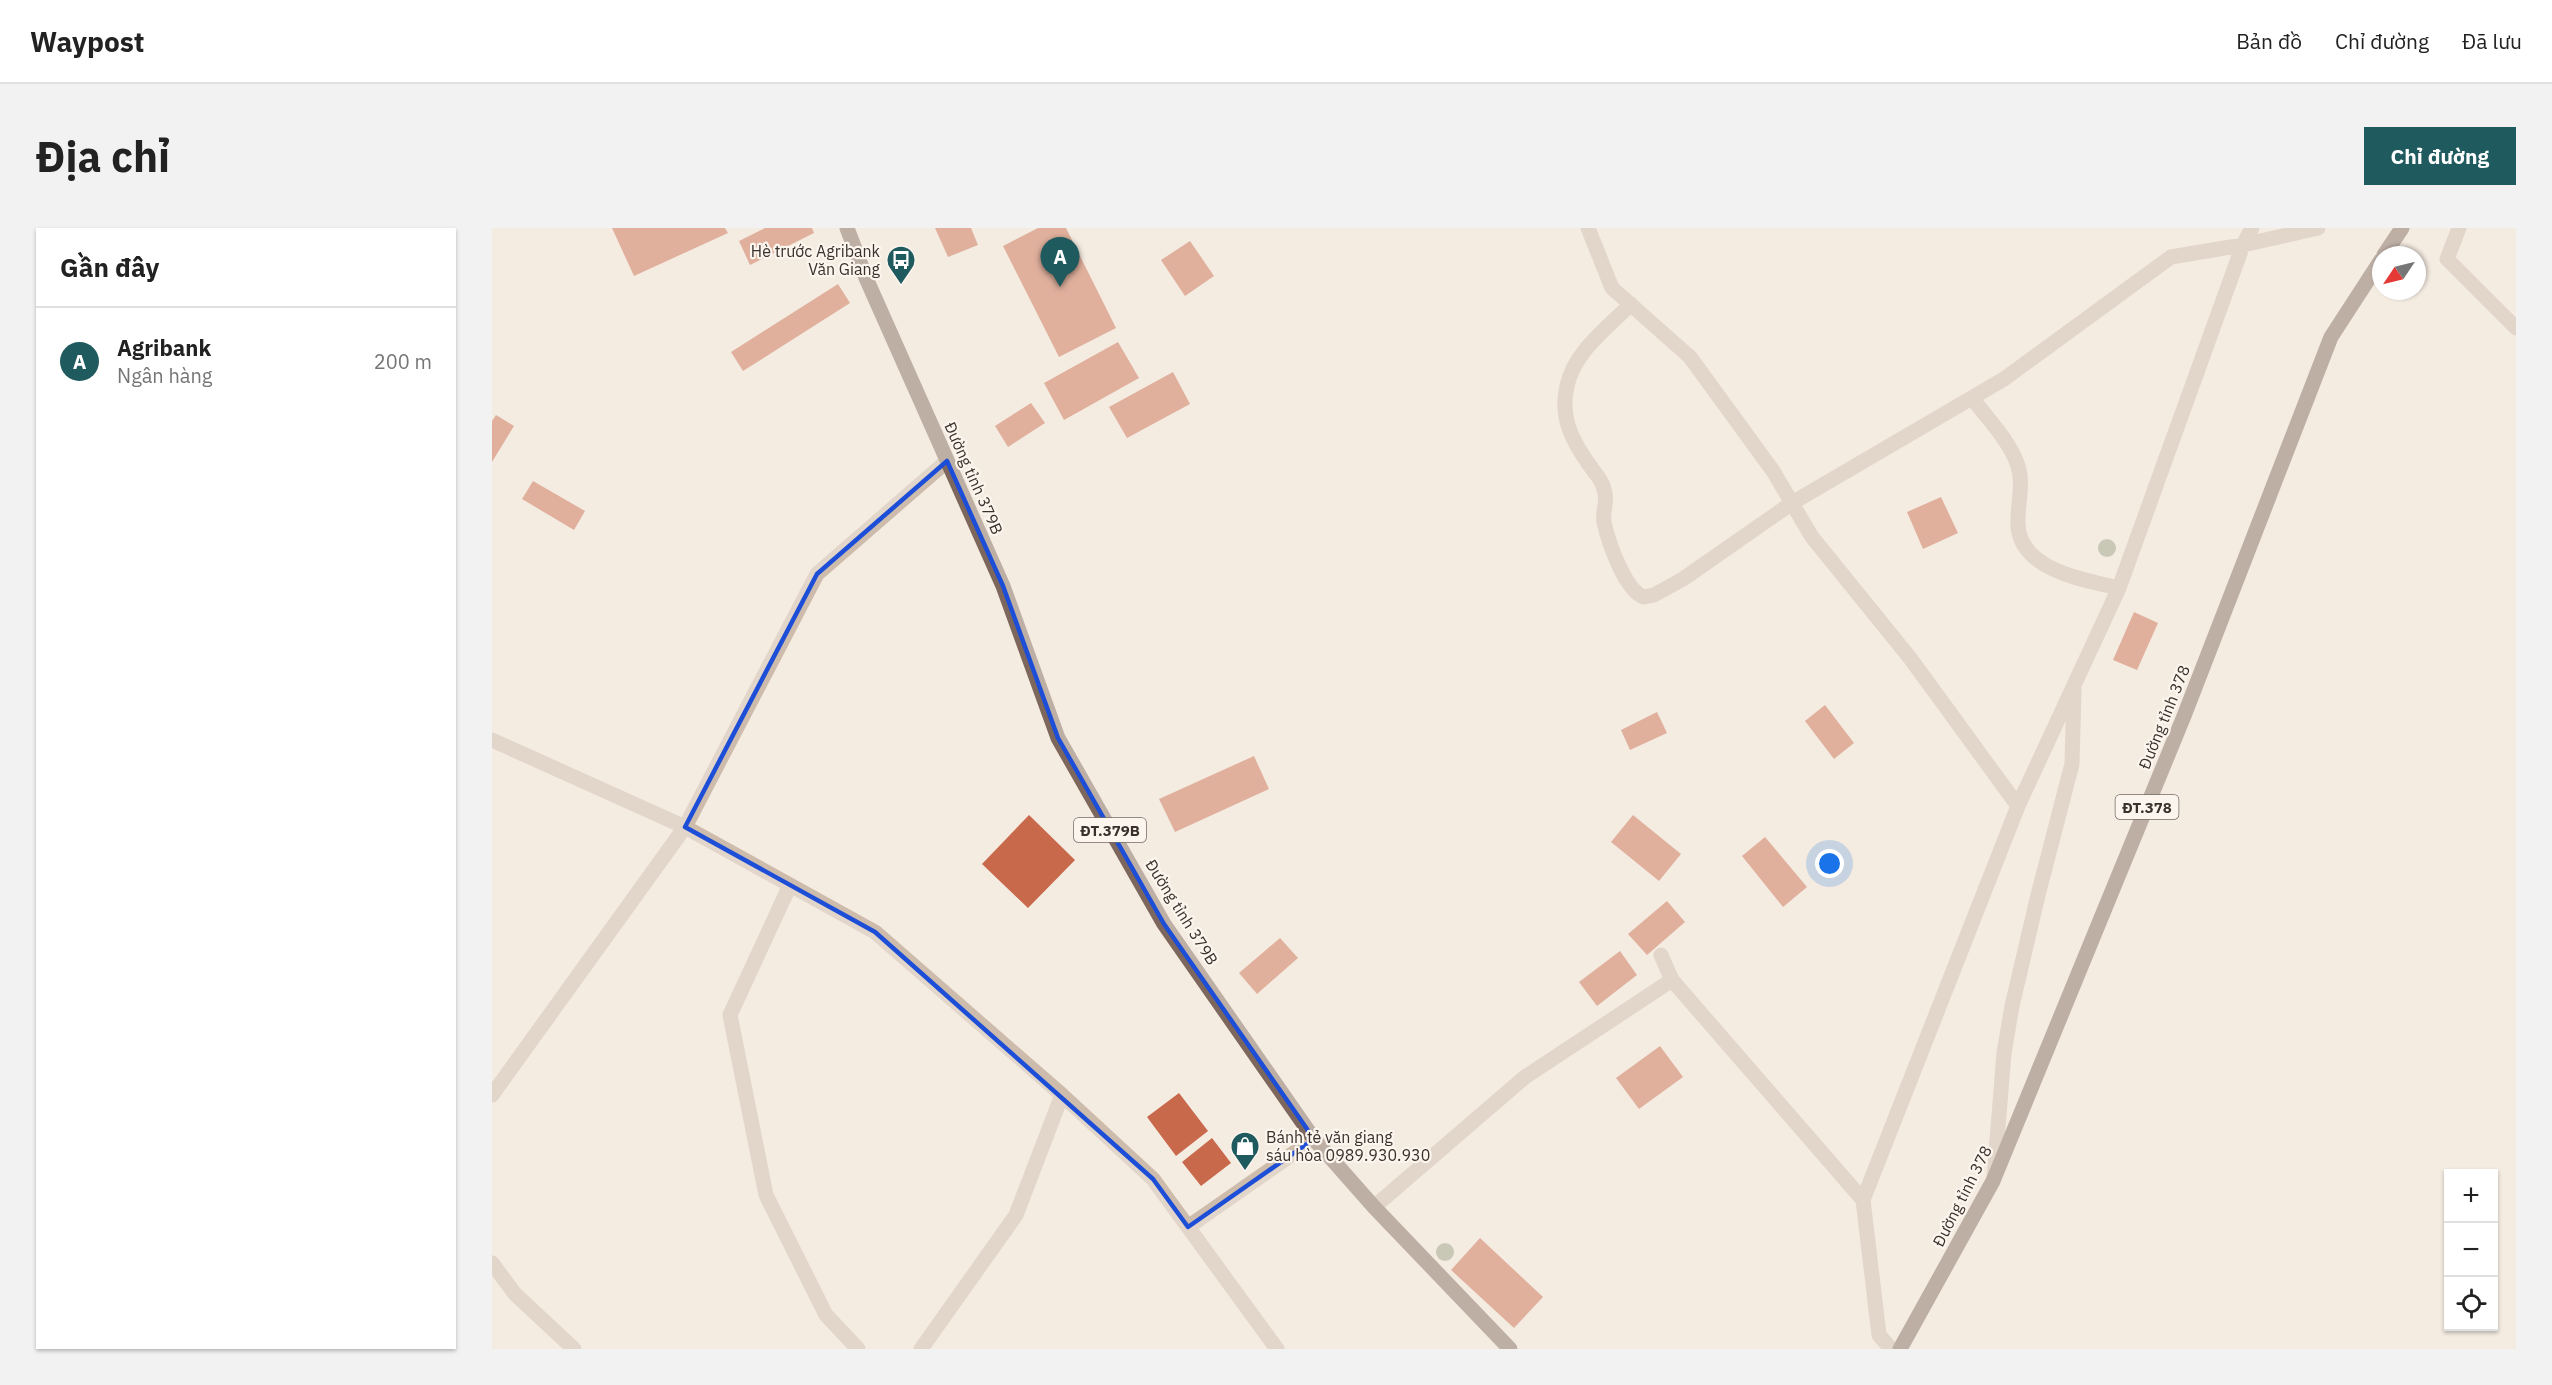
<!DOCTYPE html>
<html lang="vi">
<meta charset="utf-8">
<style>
:root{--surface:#fff;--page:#f2f2f2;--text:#222;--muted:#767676;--line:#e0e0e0;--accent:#1f5a5e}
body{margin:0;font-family:"IBM Plex Sans",sans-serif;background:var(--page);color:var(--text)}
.controls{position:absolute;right:18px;bottom:18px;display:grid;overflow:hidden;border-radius:0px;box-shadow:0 2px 4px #0004}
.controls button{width:54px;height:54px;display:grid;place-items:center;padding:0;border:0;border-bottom:2px solid var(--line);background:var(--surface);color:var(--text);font:30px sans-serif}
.compass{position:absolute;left:1880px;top:18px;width:54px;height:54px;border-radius:50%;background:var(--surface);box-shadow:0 2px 4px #0004;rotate:235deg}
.you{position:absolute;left:1338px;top:636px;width:21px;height:21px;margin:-15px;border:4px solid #fff;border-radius:50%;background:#1a73e8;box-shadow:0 0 0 9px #1a73e833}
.badge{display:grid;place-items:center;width:39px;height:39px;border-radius:50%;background:var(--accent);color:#fff;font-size:20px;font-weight:700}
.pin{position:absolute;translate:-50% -50px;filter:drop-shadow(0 2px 3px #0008)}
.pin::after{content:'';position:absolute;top:32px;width:21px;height:18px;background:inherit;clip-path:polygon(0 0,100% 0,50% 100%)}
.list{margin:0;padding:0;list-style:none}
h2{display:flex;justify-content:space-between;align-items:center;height:78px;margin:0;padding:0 24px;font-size:26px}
h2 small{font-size:20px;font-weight:400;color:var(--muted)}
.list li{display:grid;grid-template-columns:39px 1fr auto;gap:18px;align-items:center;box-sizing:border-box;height:108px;padding:0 24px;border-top:2px solid var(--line)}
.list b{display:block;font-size:22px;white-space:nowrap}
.list p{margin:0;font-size:20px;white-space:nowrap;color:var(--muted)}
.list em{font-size:20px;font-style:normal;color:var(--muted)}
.icon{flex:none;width:33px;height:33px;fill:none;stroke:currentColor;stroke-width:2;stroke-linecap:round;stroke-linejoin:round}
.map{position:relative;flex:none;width:2024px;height:1121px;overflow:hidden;border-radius:0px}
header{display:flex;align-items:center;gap:36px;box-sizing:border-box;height:84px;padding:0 30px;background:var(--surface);border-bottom:2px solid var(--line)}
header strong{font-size:28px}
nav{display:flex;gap:33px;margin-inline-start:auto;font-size:21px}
.intro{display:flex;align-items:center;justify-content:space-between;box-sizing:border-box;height:144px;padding:0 36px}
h1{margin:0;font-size:42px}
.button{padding:15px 27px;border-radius:0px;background:var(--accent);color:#fff;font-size:21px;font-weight:700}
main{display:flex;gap:36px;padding:0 36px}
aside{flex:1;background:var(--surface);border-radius:0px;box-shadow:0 2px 4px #0004}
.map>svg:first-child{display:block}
</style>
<header>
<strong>Waypost</strong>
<nav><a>Bản đồ</a><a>Chỉ đường</a><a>Đã lưu</a></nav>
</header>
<div class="intro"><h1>Địa chỉ</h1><a class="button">Chỉ đường</a></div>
<main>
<aside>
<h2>Gần đây<small></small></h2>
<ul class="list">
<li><span class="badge">A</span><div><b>Agribank</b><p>Ngân hàng</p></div><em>200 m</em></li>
</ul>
</aside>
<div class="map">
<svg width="2024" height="1121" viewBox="0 0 2024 1121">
<rect width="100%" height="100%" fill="#f4ebe1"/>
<path fill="#c8694b" d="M120 0H233L236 5 142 48Z
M273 0H320L322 5 258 37 247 13Z
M443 0H479L486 17 456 29Z
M546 0H574L624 100 567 129 511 18Z
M698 13 722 48 693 68 669 32Z
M346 56 358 75 251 143 239 124Z
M626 114 647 150 572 192 552 155Z
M681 144 698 176 635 210 617 179Z
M539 175 553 195 516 219 503 198Z
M4 187 22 198 0 234V193Z
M41 253 93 283 82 302 30 271Z
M1449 269 1466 305 1431 321 1415 284Z
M1642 384 1666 395 1645 442 1621 432Z
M1333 477 1362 515 1342 531 1313 493Z
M1165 484 1175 505 1138 522 1129 502Z
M762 528 777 561 683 604 667 571Z
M537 587 583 632 536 680 490 636Z
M1141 587 1189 626 1167 653 1119 614Z
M1273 609 1315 659 1291 679 1250 628Z
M1175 673 1193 694 1155 727 1136 706Z
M788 710 806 730 765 766 747 745Z
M1128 723 1145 747 1105 778 1087 754Z
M1168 818 1191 849 1147 881 1124 850Z
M687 865 716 903 684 928 655 889Z
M720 910 739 935 709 958 690 934Z
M988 1010 1051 1069 1022 1100 959 1042Z"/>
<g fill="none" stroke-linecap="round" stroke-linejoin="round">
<path stroke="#cdbbac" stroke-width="15" d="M1096 0 1120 60 1198 129 1281 243 1320 309 1418 430 1526 578
M1967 0 1955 31 2024 100
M1139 76C1115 100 1082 124 1075 158 1068 188 1079 211 1096 235 1101 243 1108 249 1111 258 1117 274 1110 281 1112 294 1116 313 1133 363 1152 369L1162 367 1191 351 1300 275 1512 151 1679 29 1751 17 1826 0
M1480 170C1495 190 1518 213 1526 238 1532 256 1525 278 1526 297 1528 342 1592 352 1627 360
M0 512 193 599 383 704 570 867 661 951 785 1121
M298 657 238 787 274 967 334 1087 366 1121
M1169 727 1180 752 1371 972
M0 867 193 599 325 346 455 233
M1502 949 1512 825 1520 778 1546 667 1580 536 1582 462
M882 979 1033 849 1180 752
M696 999 822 911
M0 1035 23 1066 82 1121
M429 1121 524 987 570 867
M1399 1121 1387 1107 1371 972 1526 578 1627 360 1751 17 1760 0"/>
<path stroke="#7d675c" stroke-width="15" d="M355 0 374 50 511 358 566 510 672 696 822 911 882 979 1018 1121
M1892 27 1910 0
M1408 1121 1501 953 1692 488 1839 109 1889 32"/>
</g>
<g fill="#969b7f">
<circle cx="1615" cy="320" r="9"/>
<circle cx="953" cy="1024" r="9"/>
</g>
<path d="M0 0H2024V1121H0ZM455 233 511 358 566 510 672 696 822 911 696 999 661 951 383 704 193 599 325 346Z" fill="#f4ebe1" fill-opacity=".55" fill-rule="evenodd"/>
<path fill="none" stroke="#1d4ed8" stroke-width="4.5" stroke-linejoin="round" d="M455 233 511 358 566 510 672 696 822 911 696 999 661 951 383 704 193 599 325 346Z"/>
<defs>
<g id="bus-pin" transform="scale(1.5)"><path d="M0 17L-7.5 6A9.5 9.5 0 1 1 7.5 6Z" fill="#1f5a5e" stroke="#fbf5ee"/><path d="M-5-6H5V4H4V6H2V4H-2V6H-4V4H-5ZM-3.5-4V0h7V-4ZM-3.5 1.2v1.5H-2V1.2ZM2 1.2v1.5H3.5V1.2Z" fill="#fff"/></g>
<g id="shop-pin" transform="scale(1.5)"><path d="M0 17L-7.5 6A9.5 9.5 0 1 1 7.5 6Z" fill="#1f5a5e" stroke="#fbf5ee"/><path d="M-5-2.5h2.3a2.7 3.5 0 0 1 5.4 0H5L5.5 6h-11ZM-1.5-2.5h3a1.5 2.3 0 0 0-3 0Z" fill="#fff"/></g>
</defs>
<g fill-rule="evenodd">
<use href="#bus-pin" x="409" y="32"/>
<use href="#shop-pin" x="753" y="918"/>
</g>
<g text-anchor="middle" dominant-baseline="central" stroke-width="4.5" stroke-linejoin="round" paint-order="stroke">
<g fill="#fbf5ee" stroke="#756b66" stroke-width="1.5">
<rect x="1623.5" y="567" width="63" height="24" rx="4.5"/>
<rect x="582" y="590" width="72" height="24" rx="4.5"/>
</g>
<g font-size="15" font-weight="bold" fill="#3b302b">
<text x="1655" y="579">ĐT.378</text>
<text x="618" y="602">ĐT.379B</text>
</g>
<g font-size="16" fill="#3b302b" stroke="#fbf5ee" text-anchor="end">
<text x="388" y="23">Hè trước Agribank<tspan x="388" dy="18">Văn Giang</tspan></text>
<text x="774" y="909" text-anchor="start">Bánh tẻ văn giang<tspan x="774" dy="18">sáu hòa 0989.930.930</tspan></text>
</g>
<g font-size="16" fill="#3b302b" stroke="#fbf5ee">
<text transform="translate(482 250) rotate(66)">Đường tỉnh 379B</text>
<text transform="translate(1672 489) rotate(-68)">Đường tỉnh 378</text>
<text transform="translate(690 684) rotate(58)">Đường tỉnh 379B</text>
<text transform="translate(1470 968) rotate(-63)">Đường tỉnh 378</text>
</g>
</g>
</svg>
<div class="controls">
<button>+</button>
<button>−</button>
<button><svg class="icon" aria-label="locate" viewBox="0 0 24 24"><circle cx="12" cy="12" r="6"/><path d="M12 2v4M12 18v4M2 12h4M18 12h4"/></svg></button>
</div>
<svg class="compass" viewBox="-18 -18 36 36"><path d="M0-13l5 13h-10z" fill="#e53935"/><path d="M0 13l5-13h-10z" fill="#767676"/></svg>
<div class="you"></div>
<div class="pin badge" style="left:568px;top:59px">A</div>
</div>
</main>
